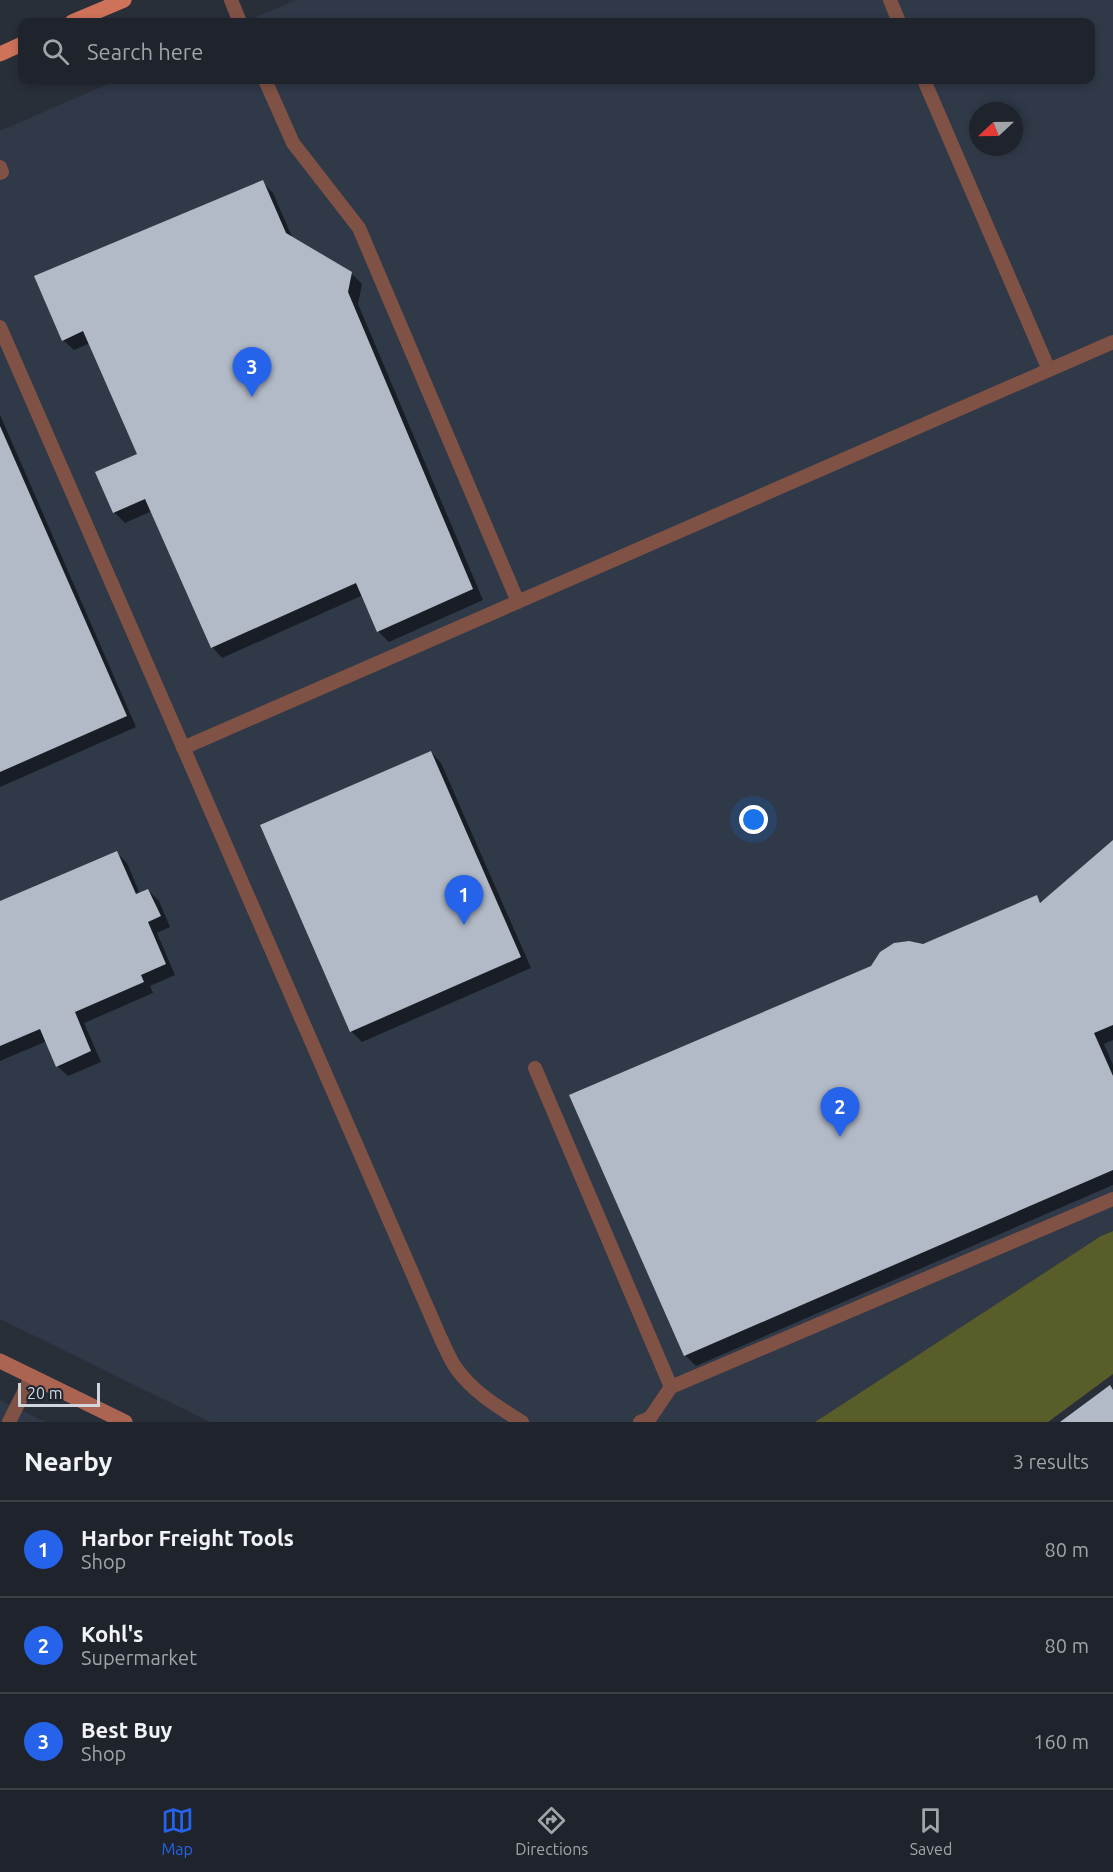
<!DOCTYPE html>
<style>
:root{--surface:#1f232b;--page:#272b33;--text:#f1f3f6;--muted:#a1a4a9;--line:#3c4047;--accent:#2563eb}
body{margin:0;font-family:Ubuntu,sans-serif;background:var(--page);color:var(--text)}
.compass{position:absolute;left:969px;top:102px;width:54px;height:54px;border-radius:50%;background:var(--surface);box-shadow:0 3px 9px #0003;rotate:248deg}
.scale{position:absolute;left:18px;bottom:15px;width:82px;box-sizing:border-box;padding-left:6px;border:3px solid #d1d5dc;border-top:0;font-size:16px;line-height:21px;white-space:nowrap;color:#d1d5dc;-webkit-text-stroke:4px #1f252f;paint-order:stroke}
.you{position:absolute;left:754px;top:820px;width:21px;height:21px;margin:-15px;border:4px solid #fff;border-radius:50%;background:#1a73e8;box-shadow:0 0 0 9px #1a73e833}
.badge{display:grid;place-items:center;width:39px;height:39px;border-radius:50%;background:var(--accent);color:#fff;font-size:20px;font-weight:700}
.pin{position:absolute;translate:-50% -50px;filter:drop-shadow(0 2px 3px #0008)}
.pin::after{content:'';position:absolute;top:32px;width:21px;height:18px;background:inherit;clip-path:polygon(0 0,100% 0,50% 100%)}
.list{margin:0;padding:0;list-style:none}
h2{display:flex;justify-content:space-between;align-items:center;height:78px;margin:0;padding:0 24px;font-size:26px}
h2 small{font-size:20px;font-weight:400;color:var(--muted)}
.list li{display:grid;grid-template-columns:39px 1fr auto;gap:18px;align-items:center;box-sizing:border-box;height:96px;padding:0 24px;border-top:2px solid var(--line)}
.list b{display:block;font-size:22px;white-space:nowrap}
.list p{margin:0;font-size:20px;white-space:nowrap;color:var(--muted)}
.list em{font-size:20px;font-style:normal;color:var(--muted)}
.icon{flex:none;width:33px;height:33px;fill:none;stroke:currentColor;stroke-width:2;stroke-linecap:round;stroke-linejoin:round}
.map{position:relative;flex:none;width:1113px;height:1422px;overflow:hidden}
.search{position:absolute;background:var(--surface);box-shadow:0 3px 9px #0003;left:18px;right:18px;top:18px;height:66px;display:flex;align-items:center;gap:15px;box-sizing:border-box;padding:0 21px;border-radius:12px;color:var(--muted);font-size:22px}
.sheet{height:366px;background:var(--surface)}
nav{display:flex;justify-content:space-around;align-items:center;box-sizing:border-box;height:84px;border-top:2px solid var(--line);background:var(--surface);font-size:16px;color:var(--muted)}
nav a{display:grid;justify-items:center;gap:3px}
nav .on{color:var(--accent)}
.map>svg:first-child{display:block}
</style>
<div class="map">
<svg width="1113" height="1422" viewBox="0 0 1113 1422">
<rect width="100%" height="100%" fill="#292f39"/>
<path fill="#2f3948" fill-rule="evenodd" d="M296 0H1113V1231L1101 1236 815 1422H210L0 1319V131L117 80H1090V22H245ZM978 111H1014V147H978Z
M0 1400 45 1422H0Z"/>
<path fill="#585d29" d="M1113 1231V1374L1048 1422H815L1101 1236Z"/>
<path fill="#0007" d="M262 182 273 193 293 239 351 273 362 284 358 304 483 600 389 642 378 631 361 596 222 658 212 647 152 511 125 523 114 512 139 455 90 343 74 350 63 340Z
M0 415 136 727 0 787Z
M431 752 441 763 531 968 362 1042 351 1031Z
M1113 842V1040L1104 1044 1113 1065V1185L696 1366 685 1355 923 946 1036 897 1042 903Z
M116 852 127 863 140 894 148 890 159 901 170 927 157 933 175 975 150 986 153 993 84 1023 101 1062 68 1076 57 1066 47 1041 0 1061V903Z"/>
<path fill="#b2bac7" d="M263 180 286 233 352 272 348 292 473 589 377 632 356 583 211 648 145 499 113 513 95 472 137 454 83 331 62 341 34 276Z
M0 426 127 716 0 772Z
M431 751 521 957 350 1032 260 825Z
M1113 840V1025L1094 1033 1113 1076V1170L684 1356 569 1095 871 966 880 952 894 943 909 941 923 944 1037 895 1040 903Z
M117 851 136 894 148 889 161 916 148 922 166 964 141 975 144 982 75 1012 91 1051 56 1067 40 1029 0 1046V901Z
M1110 1385 1113 1390V1422H1060Z"/>
<g fill="none" stroke-linecap="round" stroke-linejoin="round">
<path stroke="#805246" stroke-width="14" d="M231 0 240 22
M890 0 899 22
M265 80 293 143 359 228 518 602
M924 80 1049 370
M0 167 2 172 0 173
M0 327 441 1339C446 1349 450 1360 456 1368 473 1392 498 1407 522 1422
M183 748 1113 342
M535 1068 671 1387 650 1418 640 1422
M671 1387 1113 1199
M9 1422 32 1376"/>
<path stroke="#ac6452" stroke-width="15" d="M0 1361 125 1422"/>
<path stroke="#ce725a" stroke-width="15" d="M72 22 124 0
M0 54 22 44"/>
</g>
</svg>
<svg class="compass" viewBox="-18 -18 36 36"><path d="M0-13l5 13h-10z" fill="#e53935"/><path d="M0 13l5-13h-10z" fill="#a1a4a9"/></svg>
<div class="scale">20 m</div>
<div class="you"></div>
<div class="pin badge" style="left:464px;top:925px">1</div>
<div class="pin badge" style="left:840px;top:1137px">2</div>
<div class="pin badge" style="left:252px;top:397px">3</div>
<div class="search"><svg class="icon" aria-label="search" viewBox="0 0 24 24"><circle cx="10" cy="10" r="6"/><path d="M15 15l6 6"/></svg>Search here</div>
</div>
<section class="sheet">
<h2>Nearby<small>3 results</small></h2>
<ul class="list">
<li><span class="badge">1</span><div><b>Harbor Freight Tools</b><p>Shop</p></div><em>80 m</em></li>
<li><span class="badge">2</span><div><b>Kohl's</b><p>Supermarket</p></div><em>80 m</em></li>
<li><span class="badge">3</span><div><b>Best Buy</b><p>Shop</p></div><em>160 m</em></li>
</ul>
</section>
<nav>
<a class="on"><svg class="icon" aria-label="map" viewBox="0 0 24 24"><path d="M3 6l6-2 6 2 6-2v14l-6 2-6-2-6 2zM9 4v14M15 6v14"/></svg>Map</a>
<a><svg class="icon" aria-label="directions" viewBox="0 0 24 24"><path d="M12 3l9 9-9 9-9-9zM9 14v-3h6M13 9l2 2-2 2"/></svg>Directions</a>
<a><svg class="icon" aria-label="saved" viewBox="0 0 24 24"><path d="M7 4h10v16l-5-4-5 4z"/></svg>Saved</a>
</nav>
